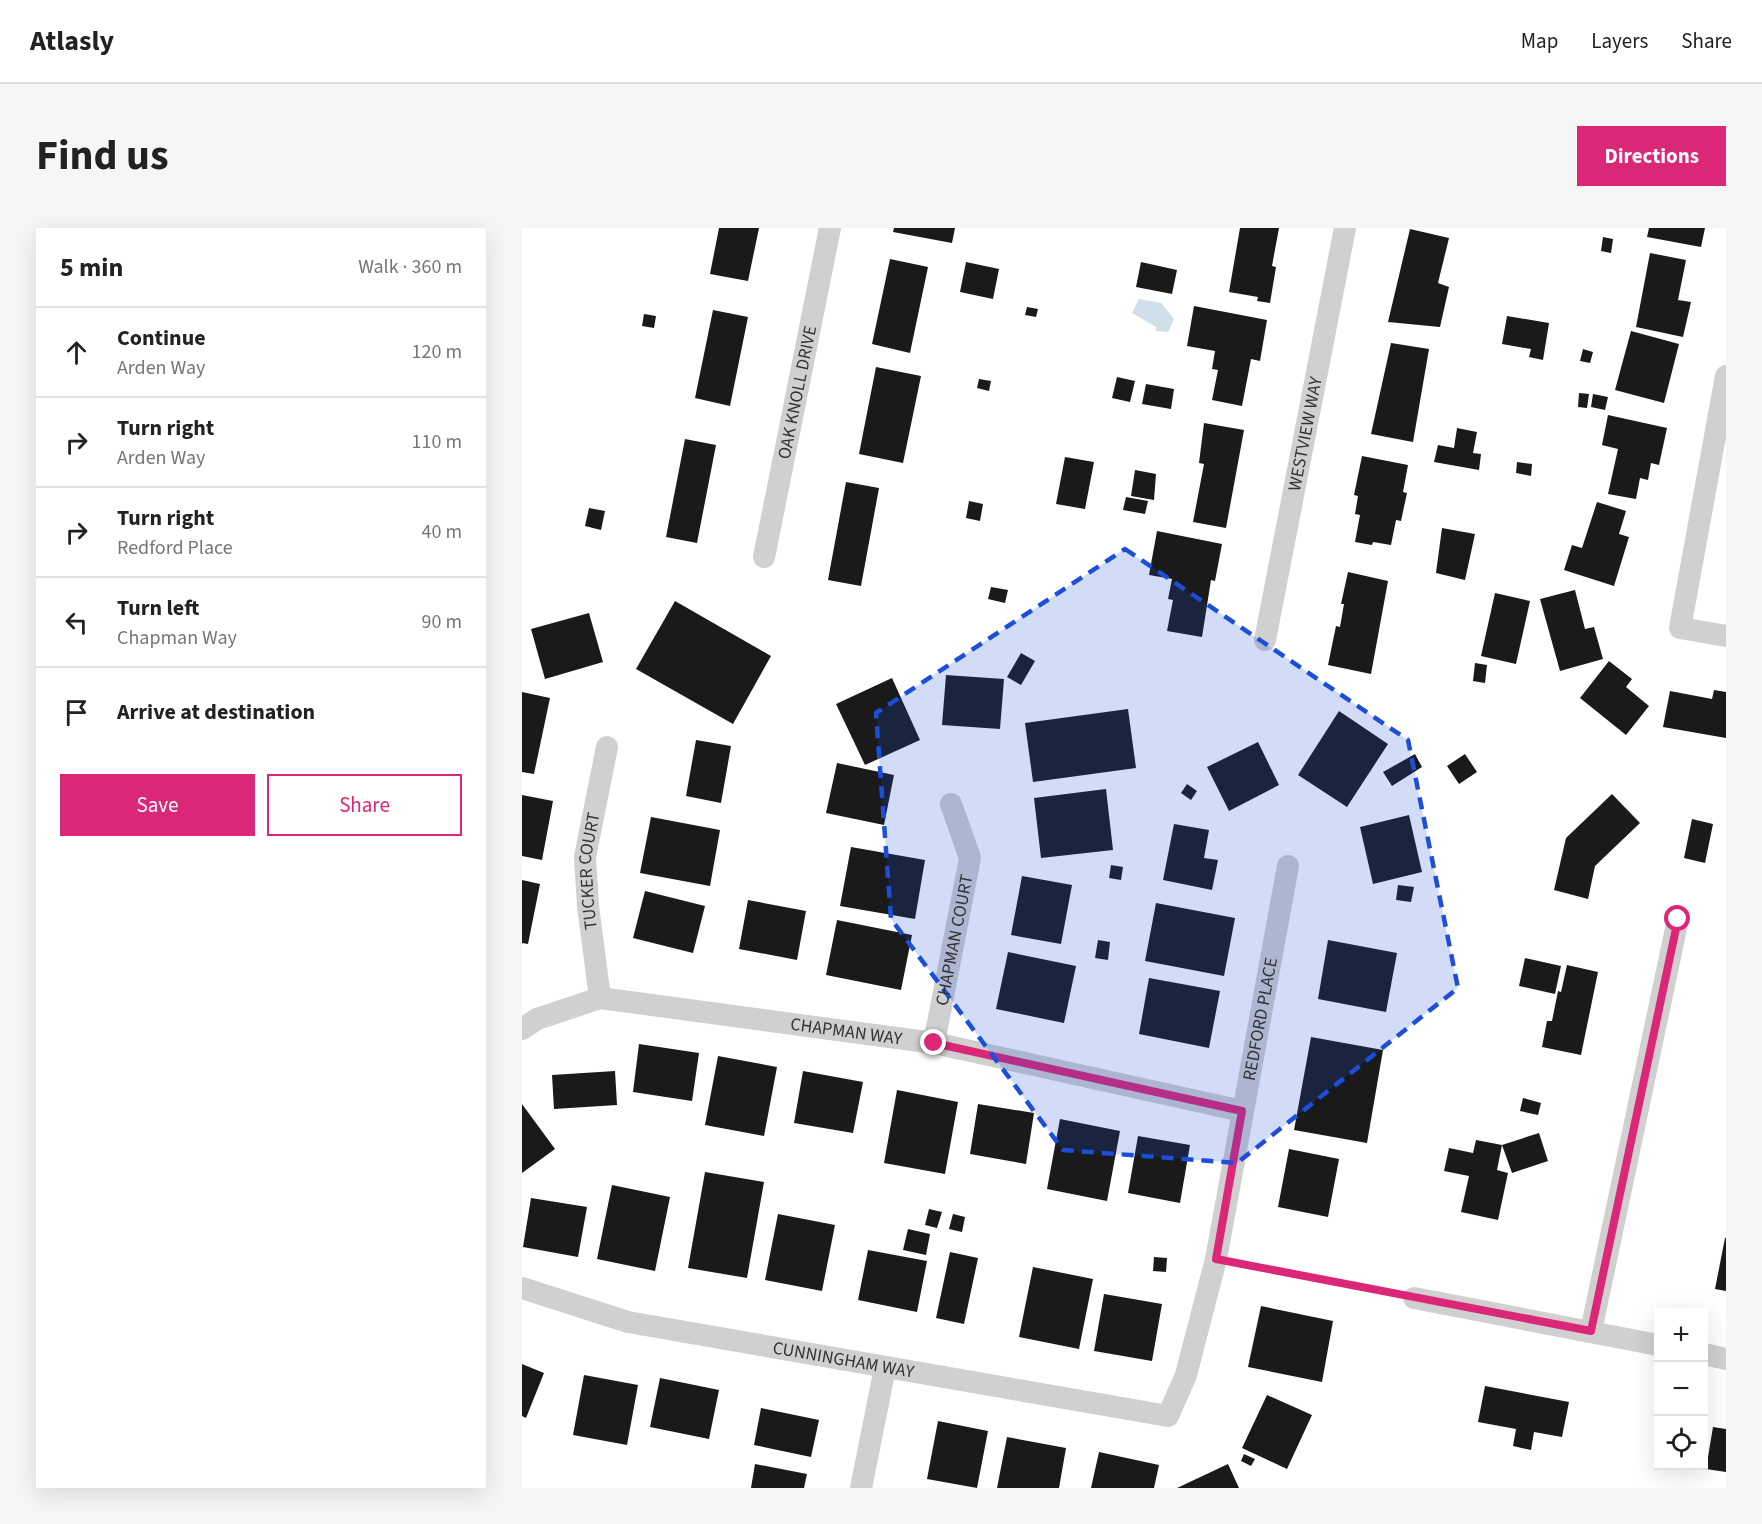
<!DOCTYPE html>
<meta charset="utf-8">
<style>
:root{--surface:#fff;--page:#f6f6f6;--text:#222;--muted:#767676;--line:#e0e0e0;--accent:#db2777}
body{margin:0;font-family:"Source Sans 3",sans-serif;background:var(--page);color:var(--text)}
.controls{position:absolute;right:18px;bottom:18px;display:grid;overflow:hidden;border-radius:0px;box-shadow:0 6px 24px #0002}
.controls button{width:54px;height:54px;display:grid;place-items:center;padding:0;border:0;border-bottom:2px solid var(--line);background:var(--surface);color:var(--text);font:30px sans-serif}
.stop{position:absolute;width:18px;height:18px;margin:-14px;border:4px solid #db2777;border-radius:50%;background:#fff}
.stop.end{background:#db2777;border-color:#fff;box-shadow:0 2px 6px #0008}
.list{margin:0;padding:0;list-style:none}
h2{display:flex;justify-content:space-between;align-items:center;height:78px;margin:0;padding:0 24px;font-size:26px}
h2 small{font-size:20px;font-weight:400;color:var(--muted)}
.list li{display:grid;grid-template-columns:39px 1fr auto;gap:18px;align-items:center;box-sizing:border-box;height:90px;padding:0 24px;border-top:2px solid var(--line)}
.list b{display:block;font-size:22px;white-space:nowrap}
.list p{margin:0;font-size:20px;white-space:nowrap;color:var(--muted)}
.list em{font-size:20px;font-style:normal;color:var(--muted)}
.actions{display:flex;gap:12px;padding:18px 24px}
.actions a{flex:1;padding:14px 0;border:2px solid var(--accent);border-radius:0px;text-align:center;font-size:21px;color:var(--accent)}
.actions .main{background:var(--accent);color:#fff}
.icon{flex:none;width:33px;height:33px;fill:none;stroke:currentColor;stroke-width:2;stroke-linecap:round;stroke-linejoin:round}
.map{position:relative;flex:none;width:1204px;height:1260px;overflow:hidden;border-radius:0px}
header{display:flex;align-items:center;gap:36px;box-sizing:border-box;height:84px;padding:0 30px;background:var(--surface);border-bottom:2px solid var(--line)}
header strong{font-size:28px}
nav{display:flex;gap:33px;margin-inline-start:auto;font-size:21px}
.intro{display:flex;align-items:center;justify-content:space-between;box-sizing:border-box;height:144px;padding:0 36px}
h1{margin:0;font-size:42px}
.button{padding:15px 27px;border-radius:0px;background:var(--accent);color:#fff;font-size:21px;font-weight:700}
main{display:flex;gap:36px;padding:0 36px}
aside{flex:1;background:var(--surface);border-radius:0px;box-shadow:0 6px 24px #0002}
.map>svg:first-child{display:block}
</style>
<header>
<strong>Atlasly</strong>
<nav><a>Map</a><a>Layers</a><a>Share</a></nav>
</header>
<div class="intro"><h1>Find us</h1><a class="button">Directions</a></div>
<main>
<aside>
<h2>5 min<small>Walk · 360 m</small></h2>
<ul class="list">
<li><svg class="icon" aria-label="ahead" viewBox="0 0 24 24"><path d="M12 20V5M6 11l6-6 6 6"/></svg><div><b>Continue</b><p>Arden Way</p></div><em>120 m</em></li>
<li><svg class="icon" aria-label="right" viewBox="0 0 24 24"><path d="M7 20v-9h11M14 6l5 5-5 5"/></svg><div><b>Turn right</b><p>Arden Way</p></div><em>110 m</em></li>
<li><svg class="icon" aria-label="right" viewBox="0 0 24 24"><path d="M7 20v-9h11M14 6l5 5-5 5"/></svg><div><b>Turn right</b><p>Redford Place</p></div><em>40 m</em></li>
<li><svg class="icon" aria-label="left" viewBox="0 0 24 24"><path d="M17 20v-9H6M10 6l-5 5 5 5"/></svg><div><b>Turn left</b><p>Chapman Way</p></div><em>90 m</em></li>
<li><svg class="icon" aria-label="arrive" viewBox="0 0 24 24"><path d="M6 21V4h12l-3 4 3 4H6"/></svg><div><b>Arrive at destination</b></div></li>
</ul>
<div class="actions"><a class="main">Save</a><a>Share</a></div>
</aside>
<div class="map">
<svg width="1204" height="1260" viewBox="0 0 1204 1260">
<rect width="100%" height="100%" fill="#fff"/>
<path fill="#cedfea" d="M617 71 639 75 652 91 646 104 634 103V99L610 85Z"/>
<path fill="#1a1a1a" d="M197 0H237L226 53 188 46Z
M372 0H433L430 15 371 4Z
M718 0H757L750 38 754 39 748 75 735 73 736 69 707 64Z
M1127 0H1183L1179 19 1125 9Z
M888 1 927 10 916 55 927 59 918 99 866 94Z
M1081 9 1091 11 1089 25 1079 23Z
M1128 25 1164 32 1156 72 1169 74 1161 109 1114 99Z
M368 31 406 39 388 125 350 116Z
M444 34 477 41 471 71 438 64Z
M619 34 655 42 650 66 614 59Z
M672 78 745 92 738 133 729 131 720 178 690 172 696 142 690 141 693 123 665 118Z
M505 79 516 81 514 89 503 87Z
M191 82 226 89 208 178 173 170Z
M122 86 134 88 132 100 120 98Z
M985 88 1027 95 1021 132 1007 129 1009 121 980 116Z
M1109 103 1157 116 1142 175 1093 162Z
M869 115 907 121 891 214 849 206Z
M1061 121 1071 124 1068 135 1058 133Z
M354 139 399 148 381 235 337 226Z
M595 149 613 153 608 174 590 170Z
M457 151 469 153 467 163 455 160Z
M624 156 652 161 649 181 620 176Z
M1057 165 1067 166 1065 180 1056 179Z
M1071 166 1086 169 1083 182 1069 179Z
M1086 187 1145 200 1137 237 1129 235 1126 252 1118 250 1114 271 1086 266 1096 221 1080 217Z
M682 195 722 202 704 300 671 294 682 236 677 235Z
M935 200 955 204 951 225 959 226 957 242 912 234 916 217 932 220Z
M163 211 194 217 175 315 144 309Z
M840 228 886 237 881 264 885 265 879 293 874 292 869 317 851 314 850 317 833 314 838 287 833 286 836 268 832 267Z
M543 229 572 234 563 281 534 276Z
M995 234 1010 236 1009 248 994 245Z
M613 242 634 246 632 272 609 268Z
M324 254 357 260 339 358 306 352Z
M604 269 626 273 623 286 601 282Z
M447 273 461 276 458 293 444 290Z
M1075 274 1104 283 1097 306 1107 309 1092 358 1042 342 1050 317 1060 320Z
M67 280 83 283 79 302 63 298Z
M920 300 953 306 943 352 914 345Z
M635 303 700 316 693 353 689 352 680 409 645 403 651 372 646 371 650 351 627 347Z
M826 344 866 353 849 446 806 437 814 398 818 399 822 376H819Z
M469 359 486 362 483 375 466 371Z
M1053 362 1063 401 1072 399 1081 431 1038 443 1018 371Z
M973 365 1008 373 994 436 959 428Z
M153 373 249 428 211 496 114 441Z
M67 385 81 434 23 451 9 401Z
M499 425 513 433 499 457 485 449Z
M1087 433 1110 451 1104 459 1127 478 1104 507 1058 470Z
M953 435 965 437 963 455 951 453Z
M424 447 482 451 478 501 420 497Z
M370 450 398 512 343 537 314 476Z
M1192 462 1204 464V510L1141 499 1148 463 1190 471Z
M0 464 28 470 12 546 0 544Z
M606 481 614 540 511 554 503 495Z
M817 483 866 516 825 579 776 547Z
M174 512 209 518 199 575 164 568Z
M736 514 757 557 707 583 685 539Z
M893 526 900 539 870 558 861 544Z
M943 526 955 544 937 556 925 538Z
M315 535 372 547 362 597 304 585Z
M665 556 675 563 669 572 659 565Z
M584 561 591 622 519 630 512 570Z
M1090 566 1118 595 1073 638 1066 671 1032 662 1044 610Z
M0 567 31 573 20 632 0 628Z
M887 587 900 644 851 656 838 599Z
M129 589 198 602 188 658 118 645Z
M1170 591 1191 596 1183 635 1162 630Z
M652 596 687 602 682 630 696 632 690 662 641 652Z
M329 619 403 632 393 691 318 678Z
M589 637 601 639 599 652 587 650Z
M500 648 550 657 539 716 489 707Z
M0 652 18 656 6 716 0 715Z
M876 657 892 659 889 674 874 672Z
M123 663 183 678 171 725 111 710Z
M226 672 284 683 275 732 217 721Z
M634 675 713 690 702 748 623 733Z
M315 692 390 707 379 762 304 747Z
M576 712 588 714 586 732 573 730Z
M806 712 875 725 864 784 796 771Z
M486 724 554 738 542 795 474 781Z
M1003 730 1039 738 1033 766 997 758Z
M1045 737 1076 744 1059 827 1020 819 1025 793H1030L1036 763 1039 764Z
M627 750 698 763 687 820 617 806Z
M789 809 861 822 845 915 772 902Z
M117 816 177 825 170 873 111 864Z
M196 828 255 839 242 908 183 897Z
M93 843 95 877 32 881 30 847Z
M281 843 341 854 331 905 272 895Z
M375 862 436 874 423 946 362 935Z
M1001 870 1019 875 1016 887 998 883Z
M0 876 33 921 0 945Z
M456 876 512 885 504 936 448 926Z
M538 891 598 903 585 973 525 961Z
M1017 905 1026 933 990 945 980 917Z
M616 908 668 917 658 975 606 965Z
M954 912 980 917 975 942 986 945 976 992 939 984 947 948 922 943 927 920 951 925Z
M767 921 817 931 806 989 756 979Z
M183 944 242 954 225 1050 166 1040Z
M90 957 148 969 133 1043 75 1031Z
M9 970 65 979 56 1029 1 1019Z
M407 981 420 984 415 1000 403 997Z
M256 986 313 997 300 1063 243 1052Z
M431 986 443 989 440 1004 427 1001Z
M386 1001 408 1006 404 1027 381 1022Z
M1203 1010H1204V1063L1193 1061Z
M346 1022 405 1033 395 1084 336 1072Z
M428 1024 456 1030 442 1096 414 1090Z
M632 1029 645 1030 644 1044 631 1043Z
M511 1039 571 1051 557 1121 497 1109Z
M582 1066 640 1076 630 1133 572 1123Z
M739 1078 811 1093 800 1154 726 1139Z
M0 1136 22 1145 4 1190 0 1188Z
M62 1147 116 1157 105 1217 51 1207Z
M138 1150 197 1162 187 1211 128 1199Z
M963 1158 1047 1174 1040 1209 1012 1204 1009 1222 991 1218 994 1201 956 1194Z
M745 1167 790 1187 765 1241 720 1220Z
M239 1180 297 1192 289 1229 232 1217Z
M416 1193 466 1203 455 1260 405 1251Z
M1191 1199 1204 1201V1244L1184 1241Z
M485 1209 544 1220 537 1260H475Z
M577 1224 637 1237 632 1260H569Z
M722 1226 733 1231 729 1238 719 1233Z
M233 1236 285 1246 282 1260H229Z
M706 1236 717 1260H655Z"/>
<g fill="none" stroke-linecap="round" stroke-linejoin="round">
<path stroke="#cacaca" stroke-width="4" stroke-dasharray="3 3" stroke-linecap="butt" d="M715 1035 870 1066"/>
<g stroke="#d0d0d0" stroke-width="22">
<path d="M1204 148 1158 400 1204 408"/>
<path id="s1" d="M242 329 308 0"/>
<path id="s2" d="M743 412 823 0"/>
<path id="s3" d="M78 770 66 678 63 629 85 519"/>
<path id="s4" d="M0 801 15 791 78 770 412 815 720 883"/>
<path id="s5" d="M412 815 448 630 429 576"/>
<path id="s6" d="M0 1060 106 1094 646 1188 664 1147 694 1031 766 638"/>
<path d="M892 1070 1136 1117"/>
<path d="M1069 1103 1156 691"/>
<path d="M1182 1126 1204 1131"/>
<path d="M339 1260 363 1140"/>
</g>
</g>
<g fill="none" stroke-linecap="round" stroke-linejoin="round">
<path stroke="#db2777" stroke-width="8" d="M412 815 720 883 694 1031 1069 1103 1156 691"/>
</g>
<path fill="#1d4ed8" fill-opacity="0.2" stroke="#1d4ed8" stroke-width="4.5" stroke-dasharray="12 8" stroke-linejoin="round" d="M603 321 886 512 936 760 715 935 541 922 369 691 354 485Z"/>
<g text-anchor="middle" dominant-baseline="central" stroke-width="6" stroke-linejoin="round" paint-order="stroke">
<g font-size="18" fill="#333" stroke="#fff">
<text stroke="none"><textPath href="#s1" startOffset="168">OAK KNOLL DRIVE</textPath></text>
<text stroke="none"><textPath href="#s2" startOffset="210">WESTVIEW WAY</textPath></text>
<text stroke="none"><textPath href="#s3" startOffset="128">TUCKER COURT</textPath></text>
<text stroke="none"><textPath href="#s5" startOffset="105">CHAPMAN COURT</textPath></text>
<text stroke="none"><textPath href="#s6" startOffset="1068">REDFORD PLACE</textPath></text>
<text stroke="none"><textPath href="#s4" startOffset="333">CHAPMAN WAY</textPath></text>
<text stroke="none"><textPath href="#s6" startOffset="330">CUNNINGHAM WAY</textPath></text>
</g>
</g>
</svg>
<div class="controls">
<button>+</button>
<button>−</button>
<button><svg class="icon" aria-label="locate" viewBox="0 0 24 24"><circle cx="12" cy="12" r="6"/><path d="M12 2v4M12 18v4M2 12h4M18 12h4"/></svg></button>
</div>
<div class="stop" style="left:1156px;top:691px"></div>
<div class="stop end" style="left:412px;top:815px"></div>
</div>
</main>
